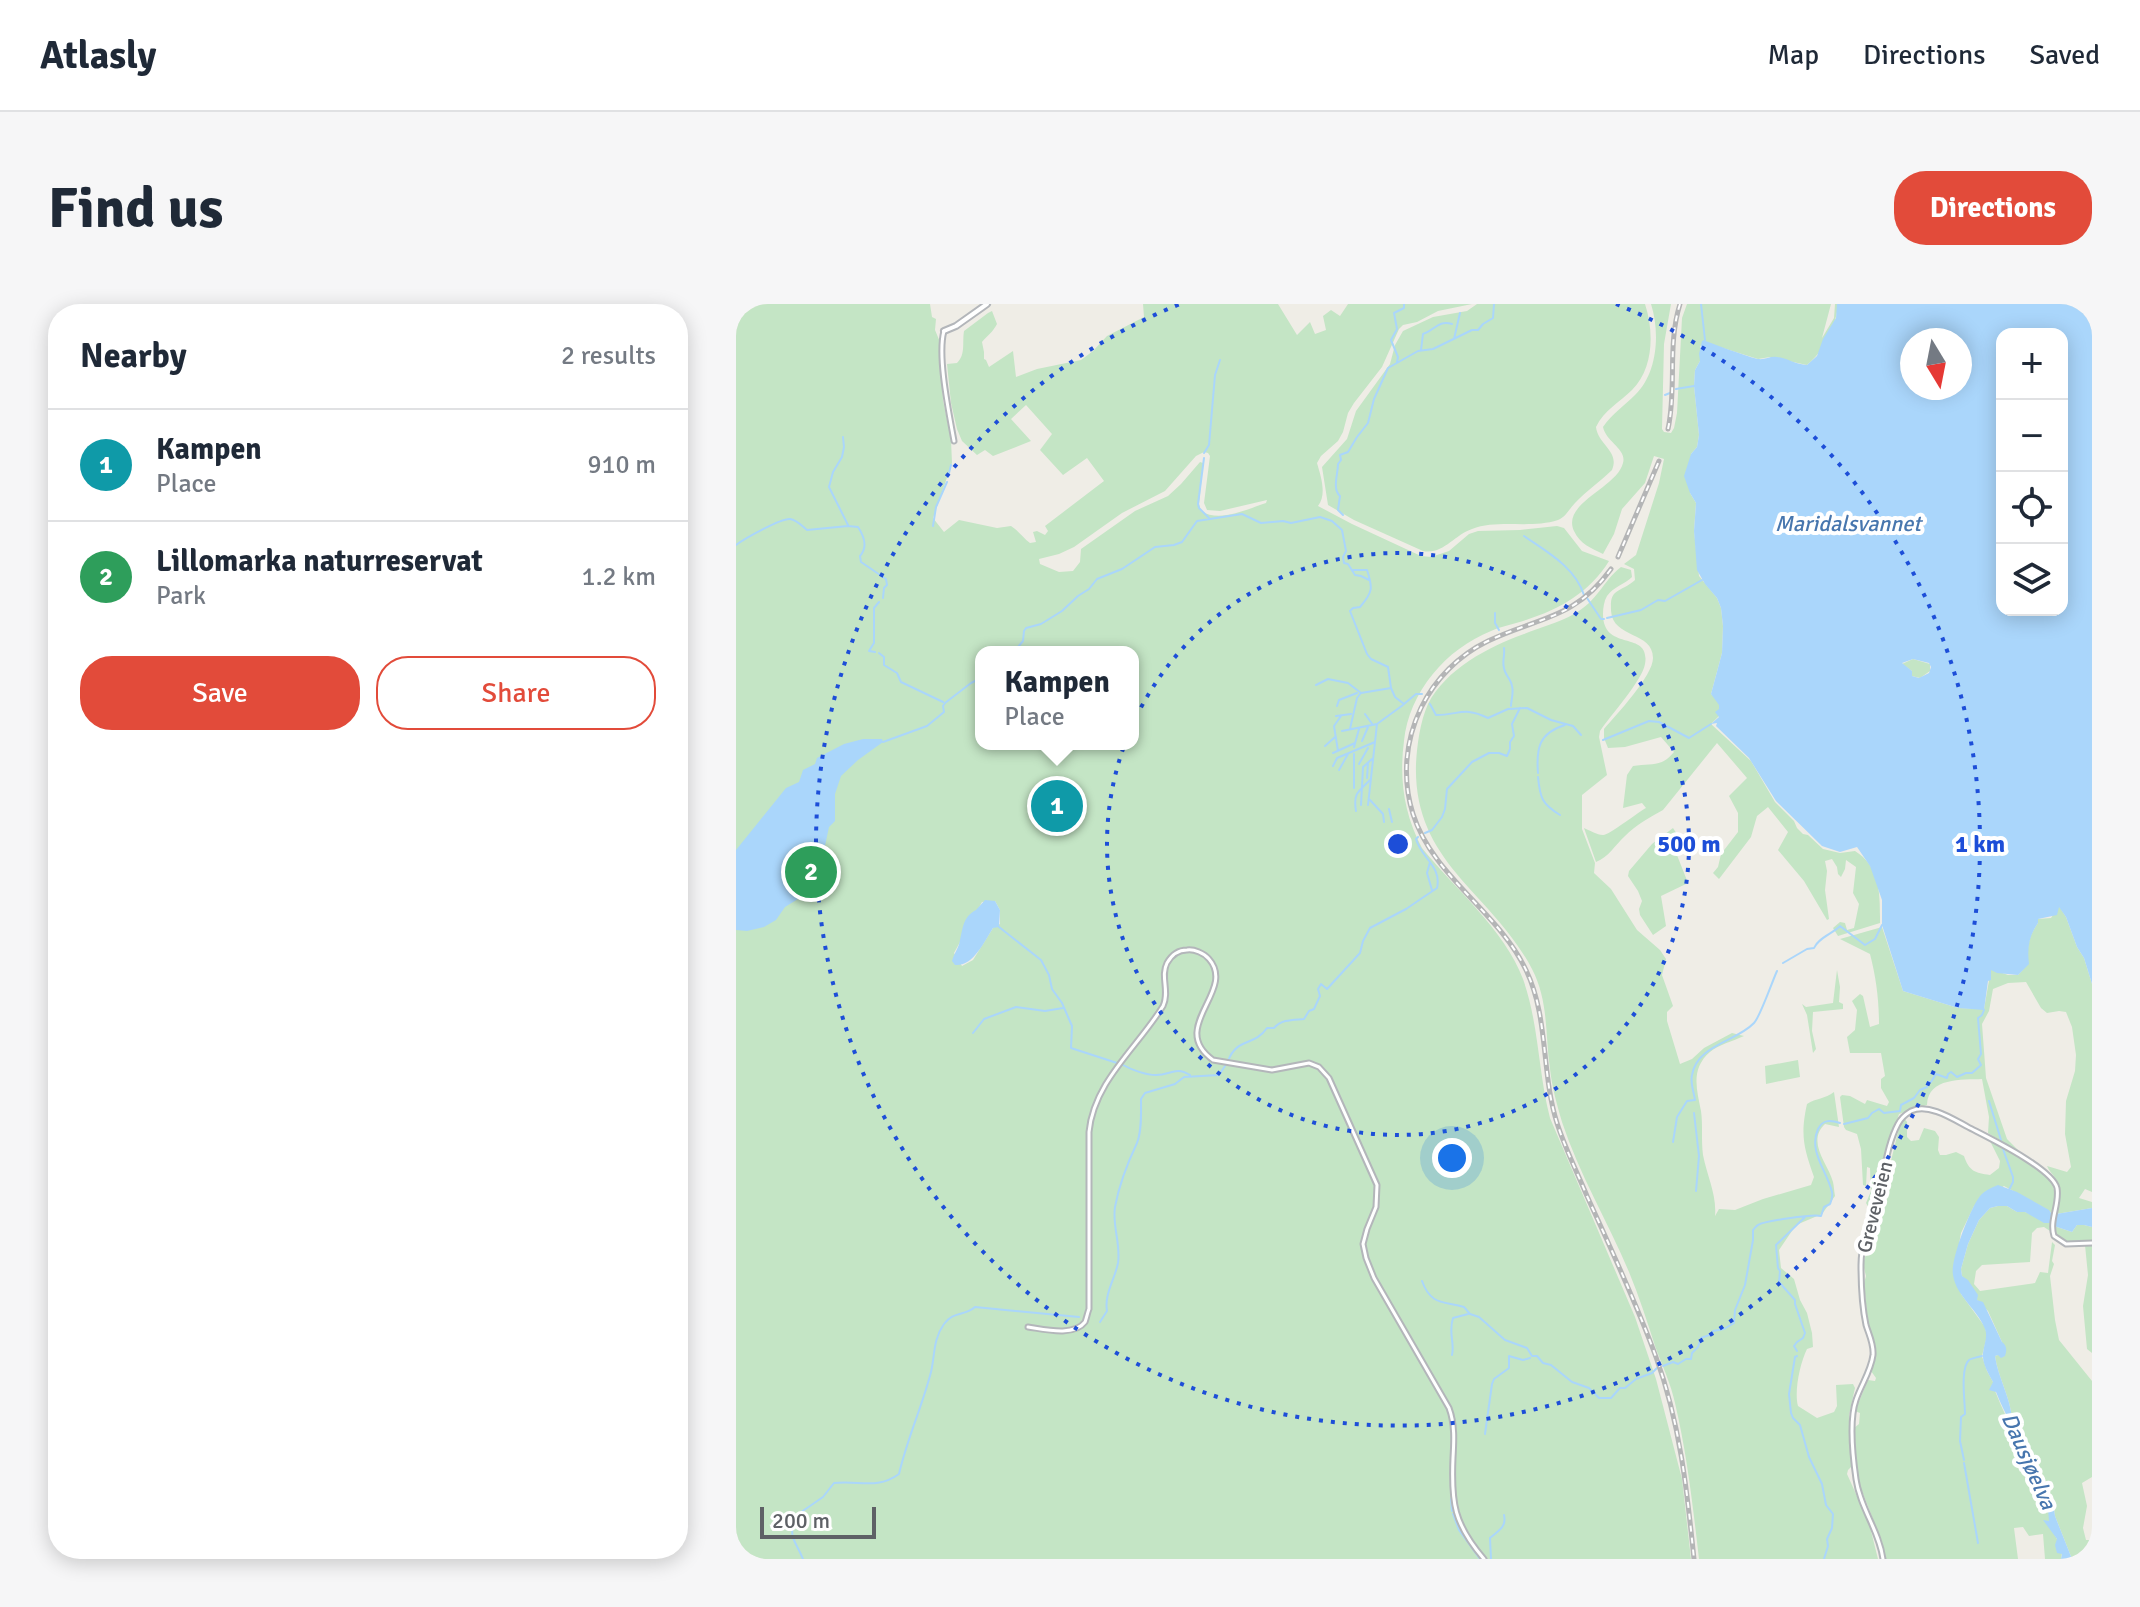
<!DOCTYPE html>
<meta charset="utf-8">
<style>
:root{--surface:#fff;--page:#f6f6f7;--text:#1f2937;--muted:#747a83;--line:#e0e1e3;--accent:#e24b3a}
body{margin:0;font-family:Signika,sans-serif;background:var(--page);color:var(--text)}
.controls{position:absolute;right:24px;top:24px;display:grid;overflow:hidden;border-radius:16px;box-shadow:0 4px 20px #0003}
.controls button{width:72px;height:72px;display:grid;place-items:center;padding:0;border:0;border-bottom:2px solid var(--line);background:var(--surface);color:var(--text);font:40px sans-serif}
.compass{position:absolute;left:1164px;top:24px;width:72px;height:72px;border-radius:50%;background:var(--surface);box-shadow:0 4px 20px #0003;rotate:170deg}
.scale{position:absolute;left:24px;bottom:20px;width:116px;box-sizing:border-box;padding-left:8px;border:4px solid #5e6166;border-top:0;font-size:22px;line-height:28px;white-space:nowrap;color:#5e6166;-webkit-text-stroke:6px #fff;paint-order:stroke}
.you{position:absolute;left:716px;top:854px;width:28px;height:28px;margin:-20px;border:6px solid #fff;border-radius:50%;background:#1a73e8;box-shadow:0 0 0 12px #1a73e833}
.badge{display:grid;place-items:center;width:52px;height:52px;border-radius:50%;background:var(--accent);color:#fff;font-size:26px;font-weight:700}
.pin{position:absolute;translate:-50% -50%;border:4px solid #fff;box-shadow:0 2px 8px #0006}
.popup{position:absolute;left:239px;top:342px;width:164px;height:104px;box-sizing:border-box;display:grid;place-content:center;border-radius:16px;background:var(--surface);filter:drop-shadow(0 2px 6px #0005);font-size:26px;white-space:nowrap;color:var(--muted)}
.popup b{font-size:30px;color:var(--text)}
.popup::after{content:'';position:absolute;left:50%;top:100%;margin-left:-16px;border:16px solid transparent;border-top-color:var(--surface)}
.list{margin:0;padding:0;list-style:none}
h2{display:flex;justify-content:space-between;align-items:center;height:104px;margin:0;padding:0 32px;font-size:34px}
h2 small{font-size:26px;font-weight:400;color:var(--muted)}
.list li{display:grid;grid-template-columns:52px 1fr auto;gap:24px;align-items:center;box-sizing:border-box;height:112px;padding:0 32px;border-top:2px solid var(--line)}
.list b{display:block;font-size:30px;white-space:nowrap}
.list p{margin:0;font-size:26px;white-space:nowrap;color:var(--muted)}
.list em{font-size:26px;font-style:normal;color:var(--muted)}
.actions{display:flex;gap:16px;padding:24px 32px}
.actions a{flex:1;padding:18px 0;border:2px solid var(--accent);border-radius:32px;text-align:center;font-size:28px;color:var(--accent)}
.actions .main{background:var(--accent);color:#fff}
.icon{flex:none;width:44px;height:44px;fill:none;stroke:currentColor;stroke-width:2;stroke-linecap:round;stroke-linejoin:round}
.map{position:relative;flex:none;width:1356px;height:1255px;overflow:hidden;border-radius:32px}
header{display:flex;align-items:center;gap:48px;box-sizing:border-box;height:112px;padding:0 40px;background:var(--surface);border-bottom:2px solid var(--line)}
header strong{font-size:38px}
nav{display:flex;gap:44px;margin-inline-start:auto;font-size:28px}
.intro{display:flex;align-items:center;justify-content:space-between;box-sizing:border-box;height:192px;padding:0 48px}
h1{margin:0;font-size:56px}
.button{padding:20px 36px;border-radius:32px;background:var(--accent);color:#fff;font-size:28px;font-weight:700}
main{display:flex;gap:48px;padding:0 48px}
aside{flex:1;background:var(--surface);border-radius:32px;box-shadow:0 4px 20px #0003}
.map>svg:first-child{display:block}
</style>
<header>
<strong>Atlasly</strong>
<nav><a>Map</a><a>Directions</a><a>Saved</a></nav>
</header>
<div class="intro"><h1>Find us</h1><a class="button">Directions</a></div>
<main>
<aside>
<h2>Nearby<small>2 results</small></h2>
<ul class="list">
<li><span class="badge" style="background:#0f9aa8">1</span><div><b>Kampen</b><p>Place</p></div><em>910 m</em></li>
<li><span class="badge" style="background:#2e9e5b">2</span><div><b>Lillomarka naturreservat</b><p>Park</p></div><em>1.2 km</em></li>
</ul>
<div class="actions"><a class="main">Save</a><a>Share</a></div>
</aside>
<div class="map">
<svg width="1356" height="1255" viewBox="0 0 1356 1255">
<rect width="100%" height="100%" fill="#efede6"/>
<path fill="#c4e5c5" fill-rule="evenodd" d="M0 0H194L196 13 200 15 199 26 204 38 207 96 215 136 216 159 197 214 208 228 223 216 261 224 275 222C283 227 287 234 294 239L300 238 297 228 301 227 309 231 312 227 309 222 368 177 351 154 327 171 304 146 316 130 290 101 275 115 295 137 257 152 249 146 241 151 226 137 221 125 215 99 211 60 221 59C230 50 226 39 228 27L252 9 256 7 261 20C257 28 251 32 246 38L248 48V55L250 56 253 63 277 47 280 73 301 65 345 56 357 47 371 32 408 13 407 0H542L561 31 574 18 579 30 590 26 587 12 595 6 604 12 612 0H736L702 7 681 18 667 21 663 25 646 63 618 99 612 109 607 128 602 137 585 152 581 159C585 173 591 190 582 202L616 220 685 252 695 253 713 247 733 230 742 227 784 226 821 222 828 224 846 247 873 257C854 288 824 305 790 316 778 320 766 322 755 327 710 345 673 388 668 437 663 475 668 510 686 544 718 584 769 626 787 675 803 720 802 768 814 814L899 1013 920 1075 946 1175 955 1255H0ZM468 148 472 149 474 152 468 199 471 206 484 207 531 196 530 199C511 205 484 219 465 207L463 200 467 162V159L464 158 445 180 432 192 399 207 345 245 344 258 337 267 323 268 304 260 303 255 323 250 338 243 386 209 429 187 460 152ZM245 348H397V440H245ZM259 597 264 606V620L257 624 237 656 226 662 218 649 246 598Z
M741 0H909C918 27 918 64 896 86 884 98 868 106 860 123 862 141 884 147 876 166 864 178 850 187 839 199 833 205 830 213 822 216 794 225 762 215 736 225 718 231 707 251 687 247L618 216 592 201 586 163 611 135 620 107 654 60 659 41 667 27 697 13 731 7Z
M915 0H935L928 40 926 125 928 128 935 129 938 124 941 109 946 14 951 0H1095L1086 34 1098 14 1099 0H1102C1100 23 1088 47 1071 61L1034 53 1022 55 971 39 964 42V57L959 66 958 82 963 131 961 143 955 150 954 189 960 199 958 227 963 272 981 294 985 304 987 322 986 349 975 390 991 404 975 420 1015 457 1039 498 1058 517 1061 524 1067 530 1072 531 1087 545 1104 549 1119 547C1145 563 1144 591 1144 619L1102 632 1097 624 1104 618 1109 619 1111 626 1118 624 1123 600 1117 589 1120 563 1110 556 1109 565 1105 573 1102 570 1101 563 1096 555 1089 557 1091 567 1089 586 1093 615 1091 616 1068 577 1042 546 1052 528 1032 503 1021 512 1015 533 983 575 977 569 982 563 985 550 1002 528V509L993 492 1011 474 981 439 927 506C914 513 900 521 889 532 879 541 873 553 860 558L848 524C853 526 861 531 867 531 872 532 901 509 910 504L906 499 887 504 891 471 897 462C915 459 925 464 938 448L925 433 889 443 872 444 868 434V425C880 411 917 372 917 354 917 327 877 335 875 307 875 300 874 294 879 289 885 284 893 282 899 276L898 265 888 260 900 251 923 179 928 155 918 152 909 179 886 205 878 230 867 250C855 244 844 240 838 227 825 199 881 184 887 159 891 145 870 138 867 123 876 110 888 102 899 91 922 69 924 28 915 0Z
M885 263 895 266 896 273C889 280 877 283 871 292 868 297 867 304 867 310 867 349 915 325 909 360 906 377 874 412 864 427L863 433 871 471 846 491V525L859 559 858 569 875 585 901 626 924 646 930 655 926 671 937 702 931 708V717L944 760 956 755 968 744 996 729 1008 732C997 737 982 741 974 748 954 765 961 786 965 807 967 821 965 836 967 851 971 872 981 891 979 912L983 905 999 906 1027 895 1075 881 1078 873C1068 844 1064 832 1071 800 1080 794 1089 795 1098 788L1103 823 1089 820C1070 838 1092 859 1097 878 1098 882 1098 887 1099 892L1086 910 1060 921 1043 946 1045 964 1058 975 1064 996 1071 1009 1076 1029 1077 1043 1071 1045C1064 1059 1058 1088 1062 1102L1081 1114 1098 1108 1101 1102 1100 1081 1117 1080 1119 1084 1113 1111 1117 1161 1112 1166 1111 1170 1133 1219 1142 1255H963C957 1203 951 1150 939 1099 935 1080 926 1061 919 1042 911 1017 903 992 893 968 872 918 843 870 826 818 821 801 816 783 814 765 809 731 813 698 796 665 756 588 677 560 680 460 681 441 684 418 692 400 710 365 752 343 788 330 805 323 822 319 838 310 862 297 866 278 885 263Z
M1177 355 1194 360V367L1184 374 1176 372V367L1166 360Z
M937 524 944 535 937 541 952 579 925 592 930 622 917 631 904 611 903 605 906 597 902 587 892 572 893 567 916 540Z
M1323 602 1330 613 1341 643 1348 654 1356 680V888L1349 885 1343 894 1356 898V904L1320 910C1323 898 1327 885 1319 874 1317 870 1313 867 1311 862L1331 868 1335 863 1329 830 1330 797 1339 767 1340 751 1336 723 1330 708 1323 707 1311 709 1305 704 1290 678 1272 679 1257 685 1253 707 1246 720 1250 774 1271 835 1285 849 1252 829 1253 813 1246 775C1226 776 1192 773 1191 801L1163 810 1152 844 1136 909 1130 899 1135 887 1134 864 1131 863 1130 882 1127 881 1125 845 1121 830 1110 826 1108 823 1104 793 1106 791 1114 792 1129 800 1131 796 1151 802 1153 798 1145 784V775L1149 772 1145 749H1114L1111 733 1119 726 1121 706 1116 697 1124 690 1127 692 1134 723 1143 720C1143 696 1140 673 1134 650L1104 635 1146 623 1167 687 1222 704 1248 705 1255 665 1272 671H1282L1292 660C1291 643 1292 633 1302 619V615L1315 614Z
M1101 666 1104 683 1103 698 1107 700V705L1077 708 1076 727 1080 745 1077 749 1071 711 1066 700 1070 703 1097 699Z
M1062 756 1064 773 1030 780 1029 762Z
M1168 814 1171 818V833L1175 837 1183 836 1188 824 1199 827 1203 833 1202 846 1204 851H1210L1220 848 1228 852C1233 867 1239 869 1254 871L1263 864 1264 857 1254 837C1281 852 1334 870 1315 909L1312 906 1268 882 1238 902 1225 929 1220 957 1225 990 1249 1023 1251 1032 1246 1052 1251 1067 1257 1078V1082L1264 1099 1273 1119V1135L1279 1146 1280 1154 1289 1171 1296 1170C1301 1178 1308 1187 1312 1195 1315 1202 1313 1210 1313 1217L1311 1218 1321 1235V1249H1326L1325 1255H1309L1307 1230 1293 1232 1287 1223 1278 1224 1282 1255H1149L1146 1238 1122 1177 1118 1124 1123 1120 1124 1109 1119 1107 1132 1076 1139 1077 1140 1074 1135 1067 1139 1043 1132 1020 1128 979 1130 972 1127 960 1142 910 1163 824Z
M1262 902H1271L1281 908H1289L1315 918 1314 927 1308 923 1301 924 1296 929 1294 958 1246 961 1240 967 1238 980 1244 987 1299 979 1304 968 1312 969 1316 938 1319 941 1316 957 1318 960 1314 972 1319 1016 1323 1036 1356 1077V1173L1346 1179 1351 1202 1347 1224 1350 1236H1356V1255H1336L1319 1212 1317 1199 1276 1116C1275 1094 1262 1074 1259 1052L1262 1051 1266 1038 1252 1007 1241 996 1226 972 1225 965 1232 940 1243 916 1254 904Z
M1341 921H1348L1356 923V937H1327L1321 931 1318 922 1336 928Z
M1356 940V1049L1351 1045 1347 1002 1352 971 1349 941Z"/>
<path fill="#aad6fb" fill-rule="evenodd" d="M1101 0H1356V680L1348 654 1341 643 1330 613 1323 603 1321 611 1302 615V619C1293 632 1291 644 1293 660L1282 671 1261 669 1255 666V676L1252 677 1248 706 1222 704 1167 687 1146 621V596L1134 562 1121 543 1104 548 1086 542 1040 497 1013 454 980 422 981 419 975 420 983 413 979 408 983 405V401L975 390 986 349 987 322 985 304 981 294 969 280 961 266 958 227 960 199 954 189 948 172 955 150 961 143 963 131 958 82 959 66 964 57 963 50 966 37 968 36C973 39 1016 54 1022 55 1029 56 1034 52 1041 53 1051 54 1060 61 1071 61L1081 52 1087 35 1100 14ZM1266 30H1326V306H1266ZM1176 36H1224V84H1176ZM1177 355 1193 359 1195 363 1193 369 1183 374 1176 372V367L1166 359Z
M127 435H146L147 438 122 456 105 472 99 490V517L93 523 80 584 49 603 40 616 28 623 11 627 0 626V546L50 484 63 478 67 466 79 460 81 454 108 440Z
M249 596 259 597 264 606 263 623 257 624C248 638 237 663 219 661L216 657C218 649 223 644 224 636 227 623 227 613 240 606Z
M1262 881 1281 888 1313 906 1315 909 1320 910 1356 904V923L1348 921H1341L1336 928 1318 922V919H1308L1289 908H1281L1271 902H1262L1254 904 1243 916 1232 940 1225 965 1226 972 1232 976 1242 991 1241 996 1247 998 1266 1038C1271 1042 1271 1046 1269 1052L1265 1054 1262 1051 1259 1052C1262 1074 1275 1094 1276 1116L1317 1199 1319 1212 1336 1255H1325L1326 1250 1321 1249 1319 1241 1321 1235 1307 1216 1313 1217 1311 1193 1304 1185 1298 1173 1295 1175 1294 1171 1288 1169C1284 1158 1274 1144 1273 1132 1272 1126 1276 1125 1274 1119 1270 1109 1264 1099 1260 1088L1253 1086 1257 1078C1252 1069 1246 1059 1247 1049 1248 1040 1252 1033 1249 1025 1242 1006 1220 992 1217 971 1214 957 1233 908 1242 895 1246 888 1254 884 1262 881Z"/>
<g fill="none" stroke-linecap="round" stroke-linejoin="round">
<path stroke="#aad6fb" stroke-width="2" d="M965 0 969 36
M718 35 724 9
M685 46 687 30C699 26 702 16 716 20
M661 58 662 53 655 36 661 25 658 9 668 4V0
M940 85 958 82
M929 91 934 89
M107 133 108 143 106 153 97 168 93 183 112 221
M468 149 473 141 479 71 484 56
M468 154 462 200 463 204 473 214
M212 173 215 161
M607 211 602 206 604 192C596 185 602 170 602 160L605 156 604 151 612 148 621 133 632 119 638 95 652 64 682 47 697 45 736 26H742L747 20 757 14 758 0
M197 222 200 203 211 178
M788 232C811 248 839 263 848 291
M0 241C8 235 45 214 54 215 61 216 66 222 71 226L112 222 122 223C128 232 132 243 124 252L125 258 150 275 151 281 148 284 147 294
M617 266H631C637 284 637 288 624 303L617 304 614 307 631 350 635 355 652 363 655 384 659 393 668 400 680 390H686
M851 294 865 315H868
M759 309V319L763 326
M871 314 905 306 922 296 929 297 966 276
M768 344C769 352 766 357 768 364 769 371 775 375 776 382 778 389 775 396 775 402
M139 348 133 347 138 339V304L143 298
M266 348 282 343 287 337 288 327 290 324 305 320 326 307 342 292 353 285 361 275 386 265 419 243 438 241 446 238 461 217 506 210 525 219 547 217 555 219 584 213 596 217 606 226 610 247 607 253 608 259 612 260 619 271 625 272 633 276
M143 349 148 353V361L161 369 165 378 207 398
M580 381 592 375 612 379 625 389 655 384
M694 400 700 411C723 411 728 402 752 414L772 405 791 404 815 416 837 422 845 431
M601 402 603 396 621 389
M629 410 637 421
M600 412 615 410
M614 425 621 394 624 390
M606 427 641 420 667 401
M867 436 913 417 923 418 953 434 975 420
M626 437 632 423
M147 438 191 422 208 408 207 402 209 399 235 379 245 374
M589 442 599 433
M618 443 623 425
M602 447 598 422 605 412
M597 449 619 439
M618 450V484
M623 460 632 444
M597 462 601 454 639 438
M603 466 612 450
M802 469C800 444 803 429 829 421
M802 473C804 494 806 500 824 511
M631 474 632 459
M634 496 647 510 648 518
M625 501 627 463 636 455
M632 501 641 420
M653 505 656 518
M620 507C617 489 622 488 635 475
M689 529 696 526 706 513 709 505 711 485 736 458 753 449H763L771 452 774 445V438L778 432 776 420 784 404
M694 558 691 569 696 586
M263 623 305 656 313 671 316 685 326 699 336 722 335 744 381 759
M1047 659 1071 645 1078 644C1082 634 1096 630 1104 622L1129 641 1139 635 1146 621
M237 729 248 715 280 703 309 707 327 704
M492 757C501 733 518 743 531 724H538C546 715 557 716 568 715L573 707 578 705 584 692 582 685 585 680 591 685 624 649 627 637 634 624 670 605 701 584C706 562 685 554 680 535L682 533
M387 761C396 766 410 771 420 771 435 771 439 762 454 771
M1253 797 1265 836
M958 809 963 852 960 887
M1108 820 1132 814 1136 809 1143 805 1148 809 1164 807 1165 801 1178 794 1184 786 1191 783 1192 778H1195L1200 770 1211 774 1212 770 1215 768 1221 773 1230 769H1236L1245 761 1242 755 1245 750 1242 714 1246 711 1248 706
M937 838 941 813 951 797 959 796C958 789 954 778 956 771 961 741 1000 738 1018 719 1024 713 1036 678 1041 667
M1267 845 1277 873V878L1273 886
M686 977C695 1002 708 997 728 1003L734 1010 743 1013 769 1036 791 1044 796 1052H801L807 1059 815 1061 836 1078 853 1084 863 1094H875L884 1084H889L900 1075 916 1069 921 1064
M364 1018 371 1007C368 990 379 975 382 959 385 940 376 922 379 903 383 881 392 858 401 839 406 826 405 809 405 795L409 789 439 780 448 773 483 771 489 762
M1061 1047 1058 1042 1061 1038 1067 1034 1069 1029 1059 1000V996L1043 978 1044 967 1042 964 1040 941 1069 913
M716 1051C719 1039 712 1029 717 1014L732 1010
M1061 1052 1059 1053 1053 1090 1055 1109 1057 1114 1064 1121 1073 1153 1086 1180 1090 1201 1097 1210 1096 1224 1091 1235 1092 1242 1088 1255
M927 1062 937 1058 942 1060 950 1055H955L956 1049 962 1043 965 1034 976 1030 977 1027 988 1025 998 1019 999 1006 1009 981 1017 936V926C1019 924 1020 922 1022 921 1028 917 1077 910 1085 912L1088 903 1094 900C1096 895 1097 893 1096 888 1091 867 1072 847 1082 825 1087 815 1095 816 1104 819
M749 1130 756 1080 758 1075 773 1064V1052L787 1056 794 1054
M1228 1156 1224 1137 1225 1113 1229 1110C1229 1098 1224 1064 1233 1056 1234 1055 1245 1052 1246 1052
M1228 1159 1242 1239
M715 1195 716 1207
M717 1210 723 1226 744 1255
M67 1255C59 1235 53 1237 58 1213L87 1193 98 1179C123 1176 141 1186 163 1170 171 1135 186 1103 195 1068 199 1051 197 1035 208 1020 217 1007 229 1012 239 1003L343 1013
M755 1255 754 1234C762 1227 771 1223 768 1211"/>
<g stroke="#b3b6ba" stroke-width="7">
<path id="minor" d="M208 27C201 52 213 109 218 137
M292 1023C307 1025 338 1033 349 1018 350 1016 352 1007 353 1005V828C358 777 402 743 427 702 434 687 424 673 431 659 435 652 442 646 451 646 458 645 468 649 473 655 501 687 431 723 477 756L536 766 573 759 583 763 593 774 641 881 640 903 631 925 627 940 630 954 638 974 713 1104C719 1120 718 1137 717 1154 715 1199 718 1220 748 1255
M1147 1255C1143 1226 1124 1204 1120 1175 1117 1154 1113 1116 1120 1096 1125 1081 1135 1067 1137 1051 1138 1040 1133 1031 1130 1021 1126 1002 1125 980 1125 961 1125 935 1137 908 1144 884 1149 863 1152 839 1162 820 1165 814 1170 810 1175 807 1193 799 1217 815 1232 823 1251 833 1316 864 1321 884 1324 900 1313 916 1318 932L1330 940 1356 939"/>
</g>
<g stroke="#b3b6ba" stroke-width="8">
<path id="tertiary" d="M208 27 220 22 251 0"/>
</g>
<use href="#minor" stroke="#fff" stroke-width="3"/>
<use href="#tertiary" stroke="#fff" stroke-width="4"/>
<g stroke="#b4b5b6" stroke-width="5">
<path id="rail" d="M932 125C941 84 931 41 944 0
M882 253 923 157
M875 265C838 316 802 313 752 337 723 351 699 375 685 404 669 437 666 475 677 510 697 573 762 607 790 666 813 714 805 769 821 819 829 844 841 868 851 892 875 945 900 998 920 1053 944 1119 951 1186 958 1255"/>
</g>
<use href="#rail" stroke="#fff" stroke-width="2" stroke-dasharray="6" stroke-linecap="butt"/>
</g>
<g fill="none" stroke="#1d4ed8" stroke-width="4" stroke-dasharray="4 8">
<circle cx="662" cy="540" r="291"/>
<path d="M880 0A582 582 0 1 1 444 0"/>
</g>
<g text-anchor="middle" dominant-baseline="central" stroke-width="8" stroke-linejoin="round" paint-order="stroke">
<g font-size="20" fill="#5e6166" stroke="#fff">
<text transform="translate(1139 903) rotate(-76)">Greveveien</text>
</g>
<g font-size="22" font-style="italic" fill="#4776ae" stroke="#fff">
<text x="1112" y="219">Maridalsvannet</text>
<text transform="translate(1293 1157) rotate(66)">Dausjøelva</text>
</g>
</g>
<circle cx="662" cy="540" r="12" fill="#1d4ed8" stroke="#fff" stroke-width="4"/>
<g font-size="24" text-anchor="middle" font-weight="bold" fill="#1d4ed8" stroke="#fff" stroke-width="8" stroke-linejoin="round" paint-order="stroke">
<text x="953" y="548">500 m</text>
<text x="1244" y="548">1 km</text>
</g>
</svg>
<div class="controls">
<button>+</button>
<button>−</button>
<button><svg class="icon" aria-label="locate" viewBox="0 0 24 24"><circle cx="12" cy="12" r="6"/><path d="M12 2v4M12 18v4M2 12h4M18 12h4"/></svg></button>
<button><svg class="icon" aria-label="layers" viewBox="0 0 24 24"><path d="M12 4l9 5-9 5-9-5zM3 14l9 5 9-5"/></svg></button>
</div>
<svg class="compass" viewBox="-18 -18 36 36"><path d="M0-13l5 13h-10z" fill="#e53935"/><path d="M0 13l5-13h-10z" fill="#747a83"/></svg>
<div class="scale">200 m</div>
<div class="you"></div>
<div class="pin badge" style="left:321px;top:502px;background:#0f9aa8">1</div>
<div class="popup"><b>Kampen</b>Place</div>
<div class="pin badge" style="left:75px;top:568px;background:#2e9e5b">2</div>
</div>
</main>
